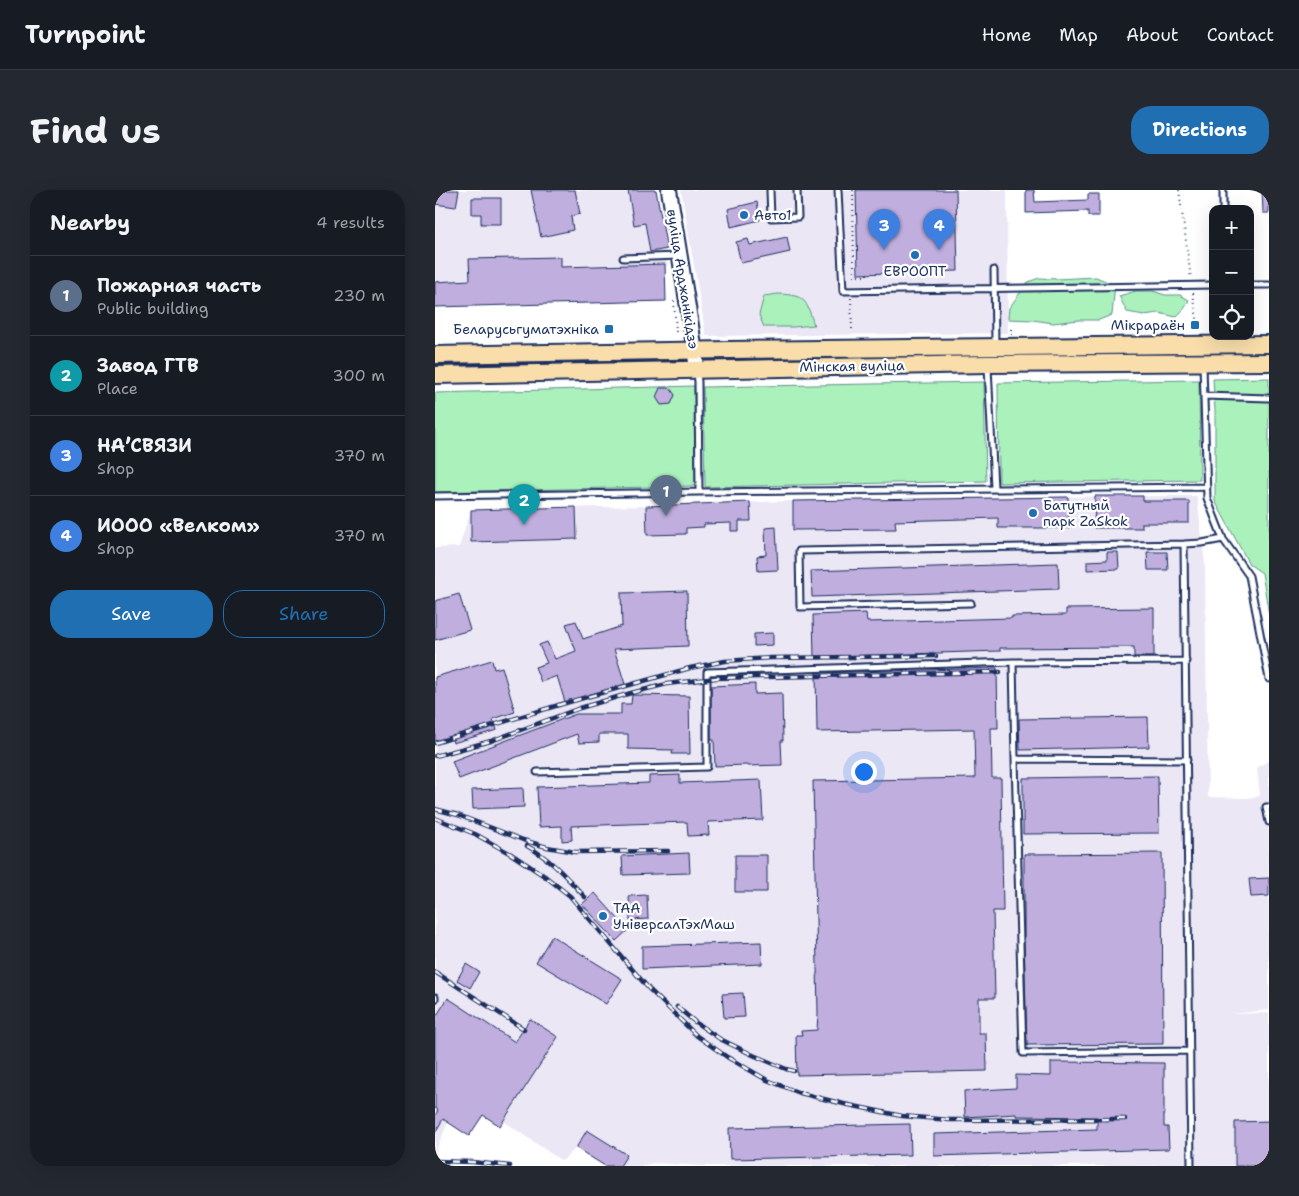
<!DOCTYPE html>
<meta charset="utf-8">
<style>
:root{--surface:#171b24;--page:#242831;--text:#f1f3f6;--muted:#9ea1a6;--line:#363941;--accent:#1f6fb2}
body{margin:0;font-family:"Shantell Sans",sans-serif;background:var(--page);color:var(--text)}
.controls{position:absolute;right:15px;top:15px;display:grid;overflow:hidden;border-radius:10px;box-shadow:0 5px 20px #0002}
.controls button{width:45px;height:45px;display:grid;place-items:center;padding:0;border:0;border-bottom:1px solid var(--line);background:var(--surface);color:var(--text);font:25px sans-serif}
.you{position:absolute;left:428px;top:581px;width:18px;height:18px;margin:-12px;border:4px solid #fff;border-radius:50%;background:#1a73e8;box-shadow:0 0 0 8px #1a73e833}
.badge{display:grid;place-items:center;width:32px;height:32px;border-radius:50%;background:var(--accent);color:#fff;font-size:16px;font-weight:700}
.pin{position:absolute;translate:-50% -41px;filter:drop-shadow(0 1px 2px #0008)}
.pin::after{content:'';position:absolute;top:26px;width:18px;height:15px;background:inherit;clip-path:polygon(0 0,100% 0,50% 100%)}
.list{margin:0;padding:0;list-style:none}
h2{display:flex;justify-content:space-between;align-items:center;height:65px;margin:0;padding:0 20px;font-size:21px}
h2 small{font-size:16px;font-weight:400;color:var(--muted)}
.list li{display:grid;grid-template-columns:32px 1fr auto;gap:15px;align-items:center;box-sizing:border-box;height:80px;padding:0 20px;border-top:1px solid var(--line)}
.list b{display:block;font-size:19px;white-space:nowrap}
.list p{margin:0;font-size:16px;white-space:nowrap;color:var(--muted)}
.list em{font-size:16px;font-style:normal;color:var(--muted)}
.actions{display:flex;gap:10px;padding:15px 20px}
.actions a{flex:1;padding:11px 0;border:1px solid var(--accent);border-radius:20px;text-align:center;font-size:18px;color:var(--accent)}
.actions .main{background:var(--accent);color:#fff}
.icon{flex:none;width:28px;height:28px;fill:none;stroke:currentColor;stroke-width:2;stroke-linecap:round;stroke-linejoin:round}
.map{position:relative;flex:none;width:834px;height:976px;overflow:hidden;border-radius:20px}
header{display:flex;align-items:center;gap:30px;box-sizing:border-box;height:70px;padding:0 25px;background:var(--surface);border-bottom:1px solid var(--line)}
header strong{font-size:24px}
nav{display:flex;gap:28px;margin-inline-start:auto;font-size:18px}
.intro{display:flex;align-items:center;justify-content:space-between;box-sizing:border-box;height:120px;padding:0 30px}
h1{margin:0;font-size:35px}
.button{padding:12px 22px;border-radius:20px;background:var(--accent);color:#fff;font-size:18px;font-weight:700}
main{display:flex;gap:30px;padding:0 30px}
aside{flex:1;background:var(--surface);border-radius:20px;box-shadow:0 5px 20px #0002}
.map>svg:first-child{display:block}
</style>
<header>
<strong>Turnpoint</strong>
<nav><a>Home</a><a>Map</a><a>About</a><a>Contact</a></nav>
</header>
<div class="intro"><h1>Find us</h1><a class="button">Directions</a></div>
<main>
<aside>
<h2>Nearby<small>4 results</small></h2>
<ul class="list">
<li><span class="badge" style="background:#5c6f8a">1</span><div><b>Пожарная часть</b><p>Public building</p></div><em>230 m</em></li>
<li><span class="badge" style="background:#0f9aa8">2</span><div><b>Завод ГТВ</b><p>Place</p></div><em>300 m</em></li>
<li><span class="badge" style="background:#3f7fe0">3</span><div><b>НАʼСВЯЗИ</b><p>Shop</p></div><em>370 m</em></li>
<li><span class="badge" style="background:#3f7fe0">4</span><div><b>ИООО «Велком»</b><p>Shop</p></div><em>370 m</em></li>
</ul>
<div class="actions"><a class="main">Save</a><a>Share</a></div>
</aside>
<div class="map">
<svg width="834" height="976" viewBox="0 0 834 976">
<rect width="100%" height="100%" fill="#fff"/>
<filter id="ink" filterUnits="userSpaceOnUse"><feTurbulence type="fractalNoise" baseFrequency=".02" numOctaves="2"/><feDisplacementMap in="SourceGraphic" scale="10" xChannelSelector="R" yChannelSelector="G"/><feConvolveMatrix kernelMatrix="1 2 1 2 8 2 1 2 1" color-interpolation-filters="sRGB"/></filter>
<g filter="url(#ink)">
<path fill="#ece7f5" d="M0 0H221L233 75H230L231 111 0 117Z
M246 0H572L573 143 271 146Z
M762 306 770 374 773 607 812 608 825 606 822 578 834 570V820L795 824 834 823V976H270L218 973 207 976H170L141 958 127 971 68 931 48 925 34 946 13 932 0 963V358L24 357 36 320 211 316 358 311 550 307Z"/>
<path fill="#abf1bc" stroke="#63908d" d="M661 87 680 95 677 125 664 130H644L618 133 598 130 573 129 574 118 593 92 604 88 621 89Z
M701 101H718L730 105H745L754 110 749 119 741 127 724 123 709 125 692 122 684 106Z
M343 104C371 105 371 110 379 135L358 137H329L324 125 329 106Z
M834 188V425L827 383 814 374 780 311V221L778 189Z
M764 190 765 290 564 293 563 193Z
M549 192 551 291 270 297 268 197Z
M259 196 260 296 0 302V203Z"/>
<path fill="#c0aede" stroke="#1b2f5e" d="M0 0H24L21 17 0 14Z
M96 0H140L145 24 136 26 138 40 106 47Z
M193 0H221L232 59 215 62 210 33 199 35Z
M421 0H521L523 81 423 84Z
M591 0H599L600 12 653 10V4H664V26H653V21L591 23Z
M827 0H834V23H828Z
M37 8H66V34H46V24H37Z
M322 12 325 30 296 37 293 19Z
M352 47 355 62 306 73 301 52 313 49 315 55Z
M126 67V77L230 74 231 111 0 117V92L35 90 34 69Z
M225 198H235L240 205 236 214 226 215 221 207Z
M660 306H708V311H754V333H707V338H659Z
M633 307 634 338H563V328L460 331 461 339 358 340V311Z
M315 312 316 331H304V341H296V333L269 334V337L251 338V344L212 345 211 316Z
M141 317 142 349 36 352V320Z
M341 337 343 380 323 381 322 366 331 365 330 338Z
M672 362H683L684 379 652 380V371L672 370Z
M712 362H732L733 380H713Z
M623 373 624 399 377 407 376 381Z
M252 401 253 456 179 459 190 494 130 512 122 486 106 492 100 477 112 473 104 455 112 452 120 469 141 461 131 434 141 431 148 449 187 436 186 403Z
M24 404 35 440 0 450V411Z
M719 418V467H699V457L565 458V461L379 467 378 425 431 423 432 432 577 428V426L631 425V419Z
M338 443V455L319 456V444Z
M57 470 59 479 67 477 80 522 58 529 62 540 18 553 16 546 0 551V487Z
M562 478 563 538H556L557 588H566L568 721H558L560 808H544V843H551L552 881 362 885 361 845H367L366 841 382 840 383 823 378 591 540 588 539 539 382 542 381 483Z
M320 494V504L347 503 348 551H346L347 575 313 576V575L280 576 279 550H276V496Z
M197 505 254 506 255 564H237L238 560 193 559V544H164V552L144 553 142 544 24 589 17 571 141 524H186V514H196Z
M713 527 714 557 585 560 584 529Z
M245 585V593L326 590 328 630 273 632 274 645 253 646 252 632 136 636 137 650 127 651V636L104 637 102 597 214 593V586Z
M723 586 724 643 588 644V588Z
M88 598 89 617 38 619 37 600Z
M254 663 255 683 188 685 187 666Z
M727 663 728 854 592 855 589 749V664Z
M300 665H332V702H300Z
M834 688V706L816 707 814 689Z
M160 703 193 740 181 751 147 714Z
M212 705 213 729 195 730 194 706Z
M117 746 187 789 171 814 101 772Z
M326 752 327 774 207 779V756Z
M31 774 44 782 35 798 22 790Z
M308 803 310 827 289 828 287 804Z
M13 808 80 852 95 829 123 847 65 936 48 925 34 946 8 929 0 943V926L3 920 0 918V828Z
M616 872 729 873V937H733L734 959 499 966V944L662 939V927L581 926V924L530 927 529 901 581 898V885L616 886Z
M834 931V976H800V932Z
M475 934 476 965 295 969 294 938Z
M152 940 192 965 185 976H170L141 958Z"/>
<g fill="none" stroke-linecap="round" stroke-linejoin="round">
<g stroke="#1b2f5e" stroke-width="9">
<path id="service" d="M335 0 336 28 363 27 362 0
M403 0 408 101 778 95
M788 0V19
M188 68 244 66
M559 80 560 154
M815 95H834
M768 175 772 308 788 349 814 386 834 489
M553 177 559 298
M262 182 263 192 264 302 772 297
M769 206 834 208
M0 306 264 302
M749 354 756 976
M536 413 365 417 364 361 749 354 767 353 788 349
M580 569 578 472 751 471
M752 570 580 569 588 863 755 861
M102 582 272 577V482L578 472
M834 617H831L834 632
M0 807V809"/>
</g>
<g stroke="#1b2f5e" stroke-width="18">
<path id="secondary" d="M234 0 257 142 262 179"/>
</g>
<g stroke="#1b2f5e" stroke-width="20">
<path id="primary" d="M0 165 294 160 834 154
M0 185 553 174 834 172"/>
</g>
<path stroke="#1b2f5e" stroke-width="2" stroke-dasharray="1 4" stroke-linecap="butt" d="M418 0 419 86H432V83
M744 0 756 88
M758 103 763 135
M416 108 417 140
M239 111 241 142
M576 145V138"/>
<use href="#service" stroke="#fff" stroke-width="5"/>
<use href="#secondary" stroke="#fff" stroke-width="14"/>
<use href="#primary" stroke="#f9deab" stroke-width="16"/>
<g stroke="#1b2f5e" stroke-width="4.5">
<path id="rail" d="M0 553 127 514 255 478 290 471 336 468 501 466
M0 566 56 551 145 518 196 503 232 494 281 488 565 482
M0 619 23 625 88 650 112 657 140 662 233 661
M0 628 40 644 76 664 111 687 135 706 214 799 262 846 292 867 332 890 365 903 409 914 467 926 515 930 690 929
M92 656C116 669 132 688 150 707
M0 782 89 839
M242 817 260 832 285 849 318 865 351 879 359 881
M0 971 37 972 75 976"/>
</g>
<use href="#rail" stroke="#fff" stroke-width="2.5" stroke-dasharray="8" stroke-linecap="butt"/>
</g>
</g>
<g fill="#1f6fb2" stroke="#fff" stroke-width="2">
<circle cx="309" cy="25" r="5"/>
<circle cx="480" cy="65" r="5"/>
<rect x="755" y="130" width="10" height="10" rx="2.5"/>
<rect x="169" y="134" width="10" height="10" rx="2.5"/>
<circle cx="598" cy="323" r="5"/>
<circle cx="168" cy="726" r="5"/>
</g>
<g text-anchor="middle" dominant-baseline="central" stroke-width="4.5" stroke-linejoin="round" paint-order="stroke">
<g font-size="14" fill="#1b2f5e" stroke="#fff" text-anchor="start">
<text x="319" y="25">Авто1</text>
<text x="480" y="81" text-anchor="middle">ЕВРООПТ</text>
<text x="750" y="135" text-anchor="end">Мікрараён</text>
<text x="164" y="139" text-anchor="end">Беларусьгуматэхніка</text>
<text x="608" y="315">Батутный<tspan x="608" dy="16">парк ZaSkok</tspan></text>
<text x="178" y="718">ТАА<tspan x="178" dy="16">УніверсалТэхМаш</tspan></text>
</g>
<g font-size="14" fill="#1b2f5e" stroke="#fff">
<text transform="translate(248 89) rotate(81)">вуліца Арджанікідзэ</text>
<text transform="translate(417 176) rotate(-1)">Мінская вуліца</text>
</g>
</g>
</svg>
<div class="controls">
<button>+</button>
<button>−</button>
<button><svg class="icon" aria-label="locate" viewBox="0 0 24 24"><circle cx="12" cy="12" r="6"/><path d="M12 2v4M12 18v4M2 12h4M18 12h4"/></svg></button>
</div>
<div class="you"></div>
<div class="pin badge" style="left:231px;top:326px;background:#5c6f8a">1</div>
<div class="pin badge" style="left:89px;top:335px;background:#0f9aa8">2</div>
<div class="pin badge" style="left:449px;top:60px;background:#3f7fe0">3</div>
<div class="pin badge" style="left:504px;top:60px;background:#3f7fe0">4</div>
</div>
</main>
